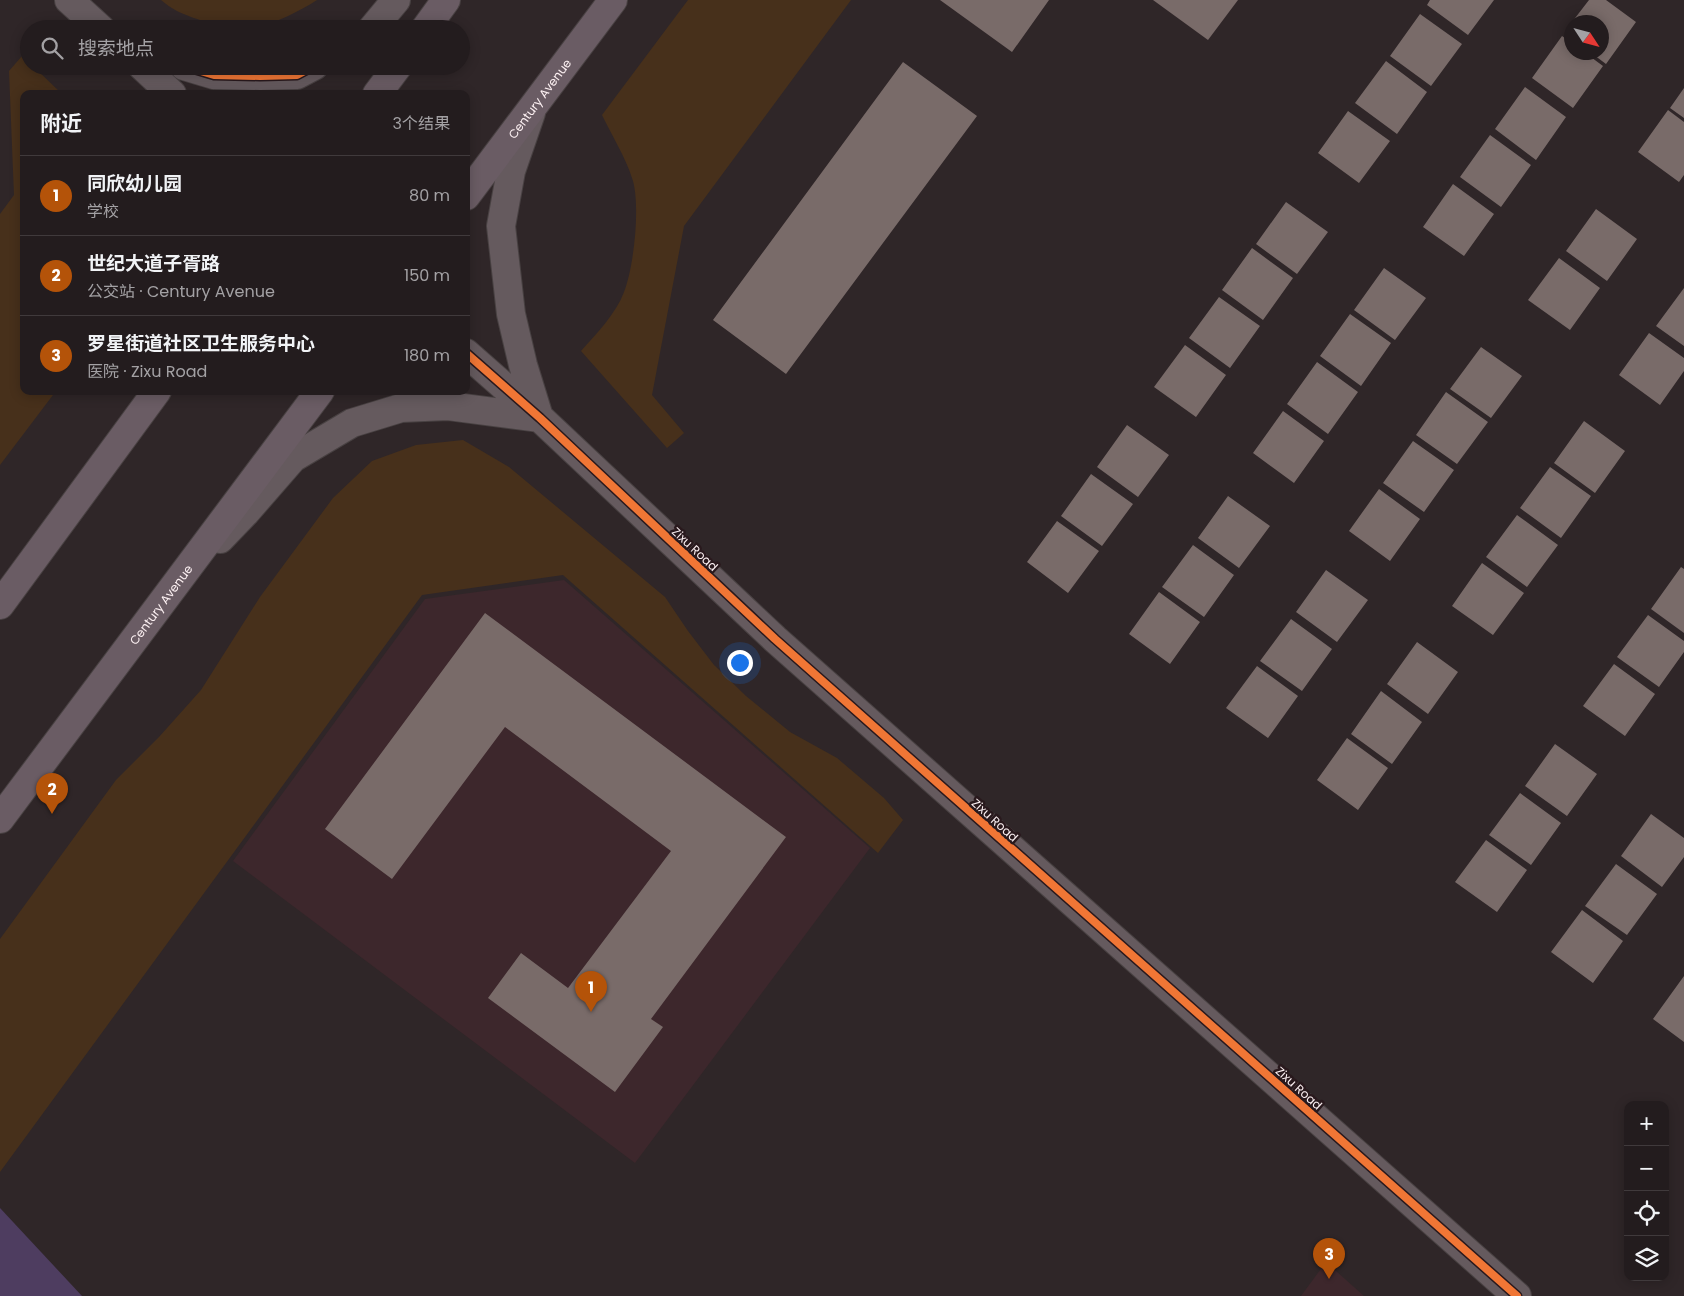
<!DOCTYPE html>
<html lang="zh">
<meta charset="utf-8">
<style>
:root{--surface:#231c1e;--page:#2b2527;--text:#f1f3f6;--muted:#a3a1a4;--line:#403a3c;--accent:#b45309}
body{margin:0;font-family:Poppins,"Noto Sans SC",sans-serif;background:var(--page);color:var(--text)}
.controls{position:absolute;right:15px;bottom:15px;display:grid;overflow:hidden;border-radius:10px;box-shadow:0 2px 12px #0003}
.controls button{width:45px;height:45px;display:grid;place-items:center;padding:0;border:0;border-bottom:1px solid var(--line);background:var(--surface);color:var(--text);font:25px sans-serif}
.compass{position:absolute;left:1564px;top:15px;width:45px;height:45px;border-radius:50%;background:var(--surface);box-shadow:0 2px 12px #0003;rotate:126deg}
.you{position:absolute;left:739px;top:662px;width:18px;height:18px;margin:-12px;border:4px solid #fff;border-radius:50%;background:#1a73e8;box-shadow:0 0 0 8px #1a73e833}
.badge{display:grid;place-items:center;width:32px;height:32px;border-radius:50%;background:var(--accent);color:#fff;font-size:16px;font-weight:700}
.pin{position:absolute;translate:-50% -41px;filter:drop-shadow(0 1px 2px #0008)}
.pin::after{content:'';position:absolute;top:26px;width:18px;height:15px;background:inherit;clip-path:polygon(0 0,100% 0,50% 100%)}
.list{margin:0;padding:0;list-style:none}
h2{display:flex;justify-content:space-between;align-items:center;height:65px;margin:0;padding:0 20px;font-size:21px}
h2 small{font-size:16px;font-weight:400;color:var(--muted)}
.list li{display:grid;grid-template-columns:32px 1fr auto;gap:15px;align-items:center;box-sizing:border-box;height:80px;padding:0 20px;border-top:1px solid var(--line)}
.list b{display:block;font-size:19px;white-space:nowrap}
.list p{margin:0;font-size:16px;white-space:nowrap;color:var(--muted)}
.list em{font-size:16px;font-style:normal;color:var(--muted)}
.icon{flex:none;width:28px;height:28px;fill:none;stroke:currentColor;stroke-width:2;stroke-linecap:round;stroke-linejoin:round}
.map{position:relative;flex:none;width:1684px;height:1296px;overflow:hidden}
.search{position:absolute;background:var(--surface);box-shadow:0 2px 12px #0003;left:20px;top:20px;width:450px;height:55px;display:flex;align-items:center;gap:12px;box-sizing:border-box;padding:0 18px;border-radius:28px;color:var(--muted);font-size:19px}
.panel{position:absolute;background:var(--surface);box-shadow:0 2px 12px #0003;left:20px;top:90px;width:450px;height:305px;border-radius:10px}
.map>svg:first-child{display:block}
</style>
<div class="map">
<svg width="1684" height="1296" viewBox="0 0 1684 1296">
<rect width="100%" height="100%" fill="#2f2628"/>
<path fill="#3d272c" d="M564 580 870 848 635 1163 233 861 425 599Z
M1326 1262 1364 1296H1301Z"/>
<path fill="#47301b" d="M161 0H317C295 14 263 30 235 29 222 28 189 17 177 11 171 8 166 4 161 0Z
M688 0H851L684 226 652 395 684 433 667 448 581 351C596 334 616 314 624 292 634 267 641 202 632 178 626 158 611 134 602 115Z
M22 56 29 62V66H33L62 94H24V391H56L0 465V214L14 195 9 71Z
M463 440 509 467 665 597 688 631 714 665 746 696 790 732 837 758 884 798 903 820 878 853 563 575 422 595 0 1172V939L116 780 159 737 201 690 260 597 333 498 372 461 416 445Z"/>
<path fill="#4e3d60" d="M0 1208 82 1296H0Z"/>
<path fill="#796b69" d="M940 0H1049L1012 52Z
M1153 0H1238L1208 40Z
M1430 0H1494L1468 35 1427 5Z
M1589 0H1606L1636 22 1606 64 1590 52H1602V22H1572Z
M1420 14 1462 44 1431 86 1390 56Z
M1562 36 1572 43V52H1584L1603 66 1573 108 1532 78Z
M1386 61 1427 92 1397 134 1355 103Z
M903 62 977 116 786 374 713 320Z
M1525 87 1566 117 1536 160 1495 129Z
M1684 88V118L1670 108Z
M1668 110 1684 122V175L1679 182 1638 152Z
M1348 111 1390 141 1359 183 1318 153Z
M1490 135 1531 165 1501 207 1460 177Z
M1453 184 1494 214 1464 256 1423 227Z
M1286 202 1328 232 1297 274 1256 244Z
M1596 209 1637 239 1607 281 1566 251Z
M1252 248 1293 278 1263 320 1222 290Z
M1559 258 1600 288 1570 330 1528 300Z
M1384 268 1426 298 1395 340 1354 310Z
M1684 288V346L1656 326Z
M1219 297 1260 326 1230 368 1189 338Z
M1350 314 1391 343 1361 386 1320 356Z
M1649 333 1684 358V371L1660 405 1619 375Z
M1185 345 1226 375 1196 417 1154 387Z
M1481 347 1522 376 1491 418 1450 389Z
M1317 362 1358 392 1328 434 1287 404Z
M1446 392 1488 422 1457 464 1416 435Z
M1283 411 1324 441 1294 483 1253 453Z
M1584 421 1625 451 1595 493 1554 463Z
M1127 425 1169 455 1138 497 1097 467Z
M1413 441 1454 470 1424 512 1383 483Z
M1550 467 1591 496 1561 538 1520 508Z
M1091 474 1133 504 1102 546 1061 516Z
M1379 489 1420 519 1390 561 1349 531Z
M1228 496 1270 526 1239 568 1198 538Z
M1517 515 1558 545 1527 587 1486 557Z
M1057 521 1099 551 1068 593 1027 562Z
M1193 545 1234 575 1204 617 1162 587Z
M1482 563 1524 593 1493 635 1452 606Z
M1681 567 1684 569V633L1651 609Z
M1326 570 1368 600 1337 642 1296 612Z
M1159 592 1200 622 1170 664 1129 634Z
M485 613 786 837 651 1019 663 1027 615 1092 488 998 521 953 568 988 671 851 505 727 392 879 325 829Z
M1648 615 1684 641V652L1659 687 1617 657Z
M1291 619 1332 649 1302 691 1260 661Z
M1417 642 1458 672 1428 714 1387 684Z
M1614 664 1655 694 1625 736 1583 706Z
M1257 666 1298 696 1268 738 1226 708Z
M1381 691 1422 722 1392 764 1351 734Z
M1347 738 1388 768 1358 810 1317 780Z
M1555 744 1597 774 1567 816 1525 786Z
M1520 793 1561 823 1531 865 1489 835Z
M1651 814 1684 838V857L1662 887 1621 856Z
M1486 840 1527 870 1497 912 1455 882Z
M1616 864 1657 894 1627 935 1585 906Z
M1582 910 1623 941 1593 983 1551 952Z
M1684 976V1042L1653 1019Z"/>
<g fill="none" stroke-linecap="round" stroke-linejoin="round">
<g stroke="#484142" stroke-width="30">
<path id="secondary" d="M69 0 101 29
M372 29 396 0
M142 66 172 94
M184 66 214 75 260 76 297 75 314 66
M531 113 511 171 501 226 511 314 523 365 539 417
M466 353 540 418 775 639 1517 1296
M220 539 246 512 293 458 352 423 401 408 448 406 540 418"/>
</g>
<g stroke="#484142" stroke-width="30">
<g id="primary">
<path d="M425 29 446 0"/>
<path d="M377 94 398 66"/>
<path id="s1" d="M466 196 613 0"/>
<path d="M0 605 157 391"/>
<path id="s2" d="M0 819 320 391"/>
</g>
</g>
<use href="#secondary" stroke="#655a5e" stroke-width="28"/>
<use href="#primary" stroke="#6a5c64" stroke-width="28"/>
<g stroke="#29191d" stroke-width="11">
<path id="cycleway" d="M184 66 214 75 260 76 297 75 314 66
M466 353 540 418 775 639 1517 1296"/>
</g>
<use href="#cycleway" stroke="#f07635" stroke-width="8"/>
</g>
<g text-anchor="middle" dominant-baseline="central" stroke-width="5" stroke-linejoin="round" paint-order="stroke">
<g font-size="12" fill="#fcf0f2" stroke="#29191d">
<text stroke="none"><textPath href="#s1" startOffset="122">Century Avenue</textPath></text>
<text transform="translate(695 549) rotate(43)">Zixu Road</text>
<text stroke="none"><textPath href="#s2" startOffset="268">Century Avenue</textPath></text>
<text transform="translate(995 820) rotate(42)">Zixu Road</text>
<text transform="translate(1299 1088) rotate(42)">Zixu Road</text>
</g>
</g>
</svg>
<div class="controls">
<button>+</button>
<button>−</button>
<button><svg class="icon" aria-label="locate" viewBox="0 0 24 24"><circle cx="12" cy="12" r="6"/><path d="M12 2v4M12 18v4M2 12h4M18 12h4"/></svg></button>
<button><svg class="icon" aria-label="layers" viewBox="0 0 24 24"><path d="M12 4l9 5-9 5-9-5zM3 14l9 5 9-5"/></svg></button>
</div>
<svg class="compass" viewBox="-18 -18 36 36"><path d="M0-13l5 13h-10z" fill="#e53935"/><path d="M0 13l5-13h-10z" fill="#a3a1a4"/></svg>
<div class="you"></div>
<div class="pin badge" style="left:591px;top:1012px">1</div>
<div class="pin badge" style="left:52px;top:814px">2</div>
<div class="pin badge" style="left:1329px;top:1279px">3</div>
<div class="search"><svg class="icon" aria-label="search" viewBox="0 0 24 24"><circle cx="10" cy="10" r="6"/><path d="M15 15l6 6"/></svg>搜索地点</div>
<section class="panel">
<h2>附近<small>3个结果</small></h2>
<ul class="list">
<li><span class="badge">1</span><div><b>同欣幼儿园</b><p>学校</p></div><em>80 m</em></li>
<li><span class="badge">2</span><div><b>世纪大道子胥路</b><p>公交站 · Century Avenue</p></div><em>150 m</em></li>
<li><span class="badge">3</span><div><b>罗星街道社区卫生服务中心</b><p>医院 · Zixu Road</p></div><em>180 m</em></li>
</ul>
</section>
</div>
